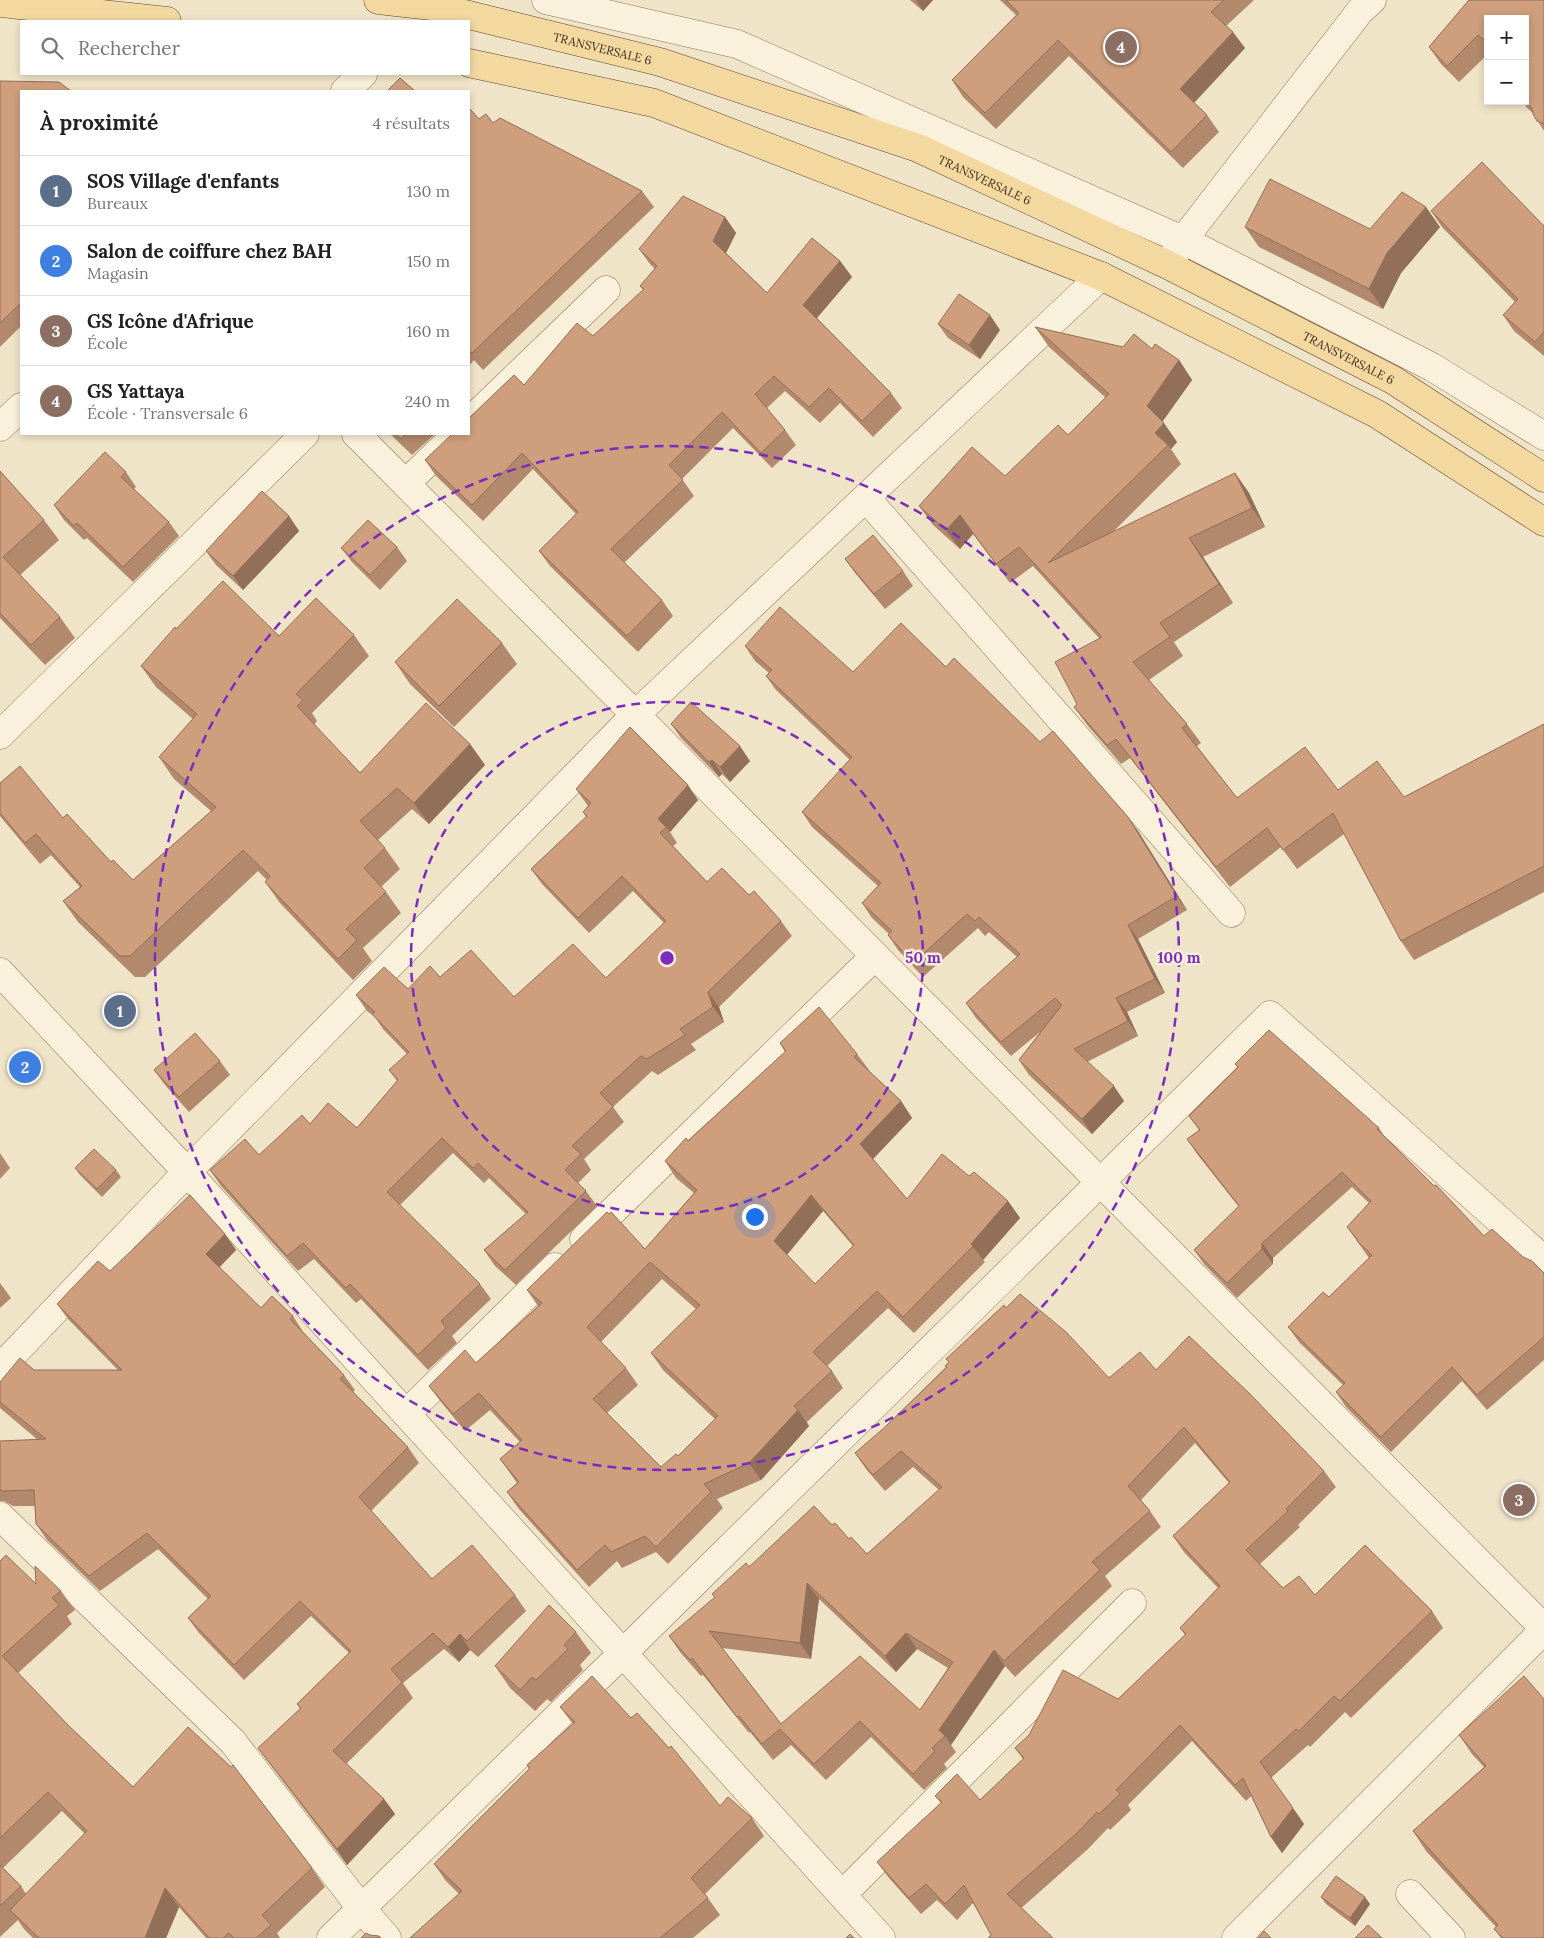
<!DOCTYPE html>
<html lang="fr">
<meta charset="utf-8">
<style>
:root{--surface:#fff;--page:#f6f6f6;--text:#222;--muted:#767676;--line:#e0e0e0;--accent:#2563eb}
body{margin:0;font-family:Lora,serif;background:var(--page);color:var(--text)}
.controls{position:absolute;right:15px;top:15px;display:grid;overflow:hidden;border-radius:0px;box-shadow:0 2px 8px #0003}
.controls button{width:45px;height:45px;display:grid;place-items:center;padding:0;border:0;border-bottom:1px solid var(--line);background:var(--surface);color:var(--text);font:25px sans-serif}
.you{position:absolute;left:754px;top:1216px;width:18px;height:18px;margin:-12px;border:4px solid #fff;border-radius:50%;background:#1a73e8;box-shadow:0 0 0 8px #1a73e833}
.badge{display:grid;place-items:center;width:32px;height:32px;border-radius:50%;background:var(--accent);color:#fff;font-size:16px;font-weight:700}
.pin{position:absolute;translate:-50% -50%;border:2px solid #fff;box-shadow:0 1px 5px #0006}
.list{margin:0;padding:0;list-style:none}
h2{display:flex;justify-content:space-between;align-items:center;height:65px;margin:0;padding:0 20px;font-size:21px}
h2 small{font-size:16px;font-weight:400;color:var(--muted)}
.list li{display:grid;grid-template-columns:32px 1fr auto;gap:15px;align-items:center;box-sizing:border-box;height:70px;padding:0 20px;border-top:1px solid var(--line)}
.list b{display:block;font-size:19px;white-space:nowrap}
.list p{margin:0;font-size:16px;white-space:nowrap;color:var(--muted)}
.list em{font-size:16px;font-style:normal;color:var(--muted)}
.icon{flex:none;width:28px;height:28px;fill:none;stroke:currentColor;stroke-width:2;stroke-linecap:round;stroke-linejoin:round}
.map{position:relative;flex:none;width:1544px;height:1938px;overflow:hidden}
.search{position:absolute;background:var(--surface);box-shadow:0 2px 8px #0003;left:20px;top:20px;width:450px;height:55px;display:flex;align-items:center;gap:12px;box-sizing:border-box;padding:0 18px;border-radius:0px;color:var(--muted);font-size:19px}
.panel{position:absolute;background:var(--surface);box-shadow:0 2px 8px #0003;left:20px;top:90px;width:450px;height:345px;border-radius:0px}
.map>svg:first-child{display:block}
</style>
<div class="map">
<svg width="1544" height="1938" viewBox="0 0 1544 1938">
<rect width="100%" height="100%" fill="#f0e4c8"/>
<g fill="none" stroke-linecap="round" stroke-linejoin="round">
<g stroke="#8d765c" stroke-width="29">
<path id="minor" d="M546 0 737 44 1183 240 1432 367 1544 436
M345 91 363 74
M1174 255 1183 240 1360 11 1372 0
M469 422 606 290
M0 427 21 407
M356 434 1544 1628
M406 483 454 437
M866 498 1231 913
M0 735 305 434
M0 972 187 1172 881 1938
M584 1239 875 956
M0 1368 187 1172 635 715 1101 276
M406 1414 555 1267
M0 1516 233 1742 361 1908 387 1938
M1410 1894 1451 1938
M842 1895 1132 1603
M331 1938 623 1653 1270 1015 1544 1260
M1236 1938 1544 1630"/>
</g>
<g stroke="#5b4430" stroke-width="29">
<g id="major">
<path id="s1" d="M378 0 432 6 660 62 918 148 1168 265 1393 380 1544 478"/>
<path d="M0 3 167 21"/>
<path d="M469 63 654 103 1101 276 1377 414 1544 522"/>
</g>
</g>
<use href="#minor" stroke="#faf1dc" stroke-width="28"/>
<use href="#major" stroke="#f3d9a0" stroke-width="28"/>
</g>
<path fill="#b2896c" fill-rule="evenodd" d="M910 0H933L923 11Z
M1000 0H1254L1226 26 1245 48 1194 103 1207 115 1219 132 1183 168 1069 56 996 129 963 97 952 80 1016 15Z
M1469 0H1544V131L1533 113 1527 108 1522 101H1525V19H1488V54L1459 82 1441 64 1429 47Z
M0 81 21 91V326L0 347Z
M469 108 479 119 493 123 642 191 654 207 483 370 474 360 469 366Z
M1431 211 1544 226V356L1514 331 1503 315 1515 302 1442 227Z
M725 217 736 233 726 253 767 293 840 261 852 277 817 318 891 393 902 408 873 437 840 403 820 423 785 391 767 408 785 430 796 445 772 468 733 428 682 479 694 496 624 563 662 600 673 616 638 652 550 566 539 551 576 514 533 469 483 521 436 476 425 460 593 336 643 290 640 286 655 269 650 264 639 249Z
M1245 227 1370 229 1440 227 1401 273 1383 309 1259 247Z
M938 324 1000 330 980 359 948 338Z
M1035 327 1123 347 1152 349 1179 360 1192 380 1162 422 1177 442 1171 449 1181 464 1113 532 1235 473 1249 493 1265 527 1203 557 1233 603 1174 642 1183 656 1149 680 1187 724 1201 743 1197 746 1237 798 1338 790 1404 797 1544 724V892L1414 960 1401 941 1344 834 1297 869 1281 847 1230 887 1130 758 1121 764 1088 726 1074 707 1077 704 1099 638 1033 566 1010 583 973 534 960 549 933 525 919 506 1005 476 1068 435 1106 398 1049 347Z
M390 434H435L412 455Z
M0 471 44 520 59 540 20 575 60 617 75 638 45 665 0 618Z
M126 472 136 487 134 489 169 522 179 536 133 582 87 538 84 540 64 520 54 505Z
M289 516 299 531 243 590 216 565 206 551Z
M397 547 407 561 380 590 352 562 341 548Z
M845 559 903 571 913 586 885 609 855 573Z
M176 629 279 636 354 635 369 656 312 713 317 721 314 725 360 773 470 744 485 765 429 824 412 809 378 840 385 848 400 869 381 887 386 892 401 913 363 948 372 961 353 980 280 903 265 882 267 880 258 871 145 977H135L78 922 63 901 80 887 51 855 40 864 0 816V783L63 818 111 862 133 880 211 811 174 779 159 757 193 719 156 687 141 666Z
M502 643 517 664 454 727 410 684 395 662Z
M745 646 853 672 946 667 1040 742 1138 831 1187 910 1138 939 1165 993 1127 1012 1138 1036 1087 1062 1124 1101 1092 1134 1029 1075 1019 1060 1040 1032 1011 1056 976 1018 966 1003 1017 957 989 932 985 936 978 928 923 977 898 950 888 935 889 934 872 918 862 903 878 886 812 827 802 812 850 760 776 690 766 676 769 673 755 661Z
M671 724 750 761 730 782 722 774 719 777 681 738Z
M576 789 698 800 670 832 677 843 673 846 707 882 749 895 781 921 792 936 719 1007 724 1022 691 1044 696 1050 658 1075 652 1071 613 1107 624 1122 584 1159 591 1170 578 1183 586 1191 597 1206 516 1285 495 1266 484 1250 526 1214 489 1178 484 1183 453 1153 400 1205 480 1284 491 1299 452 1336 457 1343 428 1370 361 1299 356 1303 314 1259 298 1271 221 1186 210 1170 259 1155 310 1124 357 1128 397 1081 389 1070 407 1054 383 1029 375 1017 367 1011 356 995 408 989 440 977 514 997 606 978 664 923 633 891 589 933 542 884 531 869 586 817 583 812 588 806Z
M780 1043 857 1054 869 1070 868 1071 901 1101 912 1118 873 1159 907 1199 969 1176 1008 1201 1020 1218 983 1260 985 1262 914 1333 888 1308 827 1366 832 1371 843 1388 807 1422 809 1426 761 1480 717 1499 723 1508 668 1564 656 1552 622 1568 617 1561 589 1587 519 1509 507 1492 517 1483 500 1459 520 1442 490 1410 465 1431 441 1402 429 1386 476 1363 538 1306 527 1290 645 1249 694 1193 676 1178 665 1161 785 1052ZM823 1211 853 1246 815 1284 787 1255ZM662 1279 696 1309 651 1353 663 1370 715 1419 678 1456 661 1467 607 1413 638 1385 626 1368 601 1342Z
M220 1061 230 1075 189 1112 165 1085 154 1070Z
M1235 1064 1379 1128 1384 1136 1484 1236 1523 1257 1544 1273V1360L1487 1410 1462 1381 1391 1452 1346 1407 1336 1392 1343 1385 1299 1342 1288 1327 1329 1297 1369 1258 1347 1227 1369 1203 1352 1187 1273 1258V1264L1237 1298 1204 1264 1194 1250 1239 1207 1197 1154 1187 1139 1199 1130 1189 1116 1238 1068Z
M0 1153 10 1168 0 1179Z
M75 1168 116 1170 121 1177 102 1197 80 1175Z
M225 1234 236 1250 219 1267 261 1308 293 1316 303 1332 344 1375 355 1390 353 1392 408 1447 419 1463 371 1511 432 1579 515 1595 526 1611 478 1657 470 1650 459 1662 444 1649 403 1683 413 1698 346 1764 384 1799 395 1814 347 1865 269 1763 258 1748 300 1709 297 1704 349 1653 311 1616 244 1680 199 1633 188 1618 208 1599 158 1549 100 1591 47 1540 36 1524 35 1506H13L4 1501H0V1441L38 1440 0 1408V1382L34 1370H118L68 1319 57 1304 110 1271Z
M0 1283 11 1298 0 1308Z
M1006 1308 1109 1378 1156 1370 1324 1471 1336 1487 1298 1525 1300 1527 1260 1564 1283 1588 1315 1595 1432 1611 1443 1628 1351 1718 1345 1712 1310 1747 1308 1745 1271 1778 1304 1824 1282 1853 1271 1837 1251 1796 1246 1801 1192 1741 1128 1805 1131 1810 1110 1830 1108 1828 1088 1849 991 1935 973 1903 957 1920 937 1900 921 1914 889 1878 877 1862 941 1803 935 1796 980 1800 1023 1759 1015 1748 1118 1699 1185 1635 1180 1628 1218 1588 1184 1552 1173 1536 1229 1483 1195 1443 1141 1500 1150 1511 1161 1527 1105 1576 1112 1586 1015 1677 1005 1666 951 1745 956 1752 944 1764 947 1768 924 1790 871 1737 826 1780 791 1745 773 1760 750 1732 749 1733 703 1675 701 1676 680 1652 669 1636 715 1598 712 1594 749 1567 832 1525 867 1554 939 1490 913 1467 885 1491 866 1469 855 1453 884 1428 946 1367 949 1362 946 1359ZM819 1599 896 1672 917 1649 948 1668 920 1710 781 1724 722 1648 811 1659Z
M0 1561 36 1584 61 1591 75 1610 67 1616 72 1624 18 1673 69 1726 133 1787 312 1868 325 1887 277 1933 280 1938H206L179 1907 166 1938H33L24 1929 18 1920 0 1937ZM62 1811 85 1834 26 1894 21 1886 3 1868Z
M576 1632 591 1653 580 1665 583 1670 551 1702 547 1699 535 1711 510 1688 495 1666Z
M1544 1699V1938H1501L1494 1929 1496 1927 1426 1851 1413 1831 1484 1767 1472 1754 1459 1735Z
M560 1707 631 1718 720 1806 752 1818 764 1836 705 1894 720 1915 693 1938H410L459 1894 446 1881 434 1864 529 1769 527 1765 573 1724Z
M1321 1897 1370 1904 1355 1926 1326 1904Z"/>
<path fill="#916f58" d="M916 0H933L923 11Z
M1233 32 1245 48 1192 105 1180 89Z
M1426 207 1440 227 1401 273 1383 309 1369 289 1387 253Z
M725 217 736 233 724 257 713 241Z
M840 261 852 277 814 321 803 305Z
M990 315 1000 330 980 359 969 345Z
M1179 360 1192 380 1160 425 1147 406Z
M1164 423 1177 442 1171 449 1168 445 1155 433Z
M1235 473 1249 493 1265 527 1252 508Z
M960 515 973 534 960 549 946 530Z
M289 516 299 531 243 590 233 576Z
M1189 538 1203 557 1233 603 1219 584Z
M470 744 485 765 429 824 414 803Z
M740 746 750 761 730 782 720 767Z
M712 760 722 774 719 777 709 762Z
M688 785 698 800 670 832 666 827 658 819Z
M1128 817 1138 831 1187 910 1177 896Z
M1128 925 1138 939 1165 993 1155 979Z
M708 992 719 1007 724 1022 713 1007Z
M1116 998 1127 1012 1138 1036 1128 1021Z
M1114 1086 1124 1101 1092 1134 1082 1119Z
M901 1101 912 1118 872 1160 860 1144Z
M811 1195 823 1211 785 1257 774 1241Z
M1008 1201 1020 1218 983 1260 971 1244Z
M225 1234 236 1250 217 1270 206 1254Z
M1262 1243 1273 1258V1264L1262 1249Z
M798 1410 809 1426 761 1480 749 1463Z
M807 1583 819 1599 811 1659 800 1643Z
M906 1633 917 1649 896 1672 885 1656Z
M460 1634 470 1650 459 1662 448 1647Z
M994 1650 1005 1666 951 1745 945 1736 939 1730Z
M384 1799 395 1814 347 1865 337 1849Z
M1293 1808 1304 1824 1282 1853 1271 1837Z
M165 1888 179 1907 166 1938H145Z
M1365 1897 1370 1904 1355 1926 1350 1918Z"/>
<path fill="#cf9f7d" stroke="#916f58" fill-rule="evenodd" d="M1006 0H1224L1211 12 1233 32 1180 89 1207 115 1171 152 1058 40 985 113 952 80 1019 13Z
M1469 0H1544V124L1537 121 1533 114 1532 108 1525 101V82L1529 78 1525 75V19H1488V43L1478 35 1447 66 1429 47Z
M400 78 415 91H387Z
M0 81 59 82 71 91H21V303L0 323Z
M469 108 479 119 486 114 493 123 500 118 642 191 472 353 469 351Z
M1482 162 1544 226V332L1535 342 1503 315 1518 299 1431 211Z
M1270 179 1370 229 1402 192 1426 207 1387 253 1369 289 1245 227Z
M683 196 725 217 713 241 767 293 812 238 840 261 803 305 891 393 862 421 829 388 809 407 774 376 755 394 785 430 761 453 722 412 669 465 683 480 611 549 662 600 627 636 539 551 578 512 522 453 472 505 425 460 452 434H469V418L514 375 524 385 577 323 593 336 644 289 640 286 657 266 639 249Z
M959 294 990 315 969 345 938 324Z
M1035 327 1123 347 1134 334 1152 349 1155 344 1179 360 1147 406 1164 423 1155 433 1168 445 1048 563 1235 473 1252 508 1189 538 1219 584 1160 623 1170 637 1133 662 1187 724 1182 728 1237 798 1305 747 1338 790 1377 761 1404 797 1544 724V866L1401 941 1333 813 1283 850 1267 828 1216 867 1116 739 1107 745 1074 707 1077 704 1055 662 1102 637 1019 547 996 564 960 515 946 530 919 506 972 447 1005 476 1058 425 1068 435 1109 394Z
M395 434H406L401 439Z
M105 452 126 472 121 477 169 522 123 567 77 523 74 526 54 505Z
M0 471 44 520 3 557 60 617 31 645 0 613Z
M262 491 289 516 233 576 206 551Z
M368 520 397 547 370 575 341 548Z
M873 535 903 571 874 594 845 559Z
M223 581 279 636 316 598 354 635 296 694 303 700 297 706 360 773 426 703 470 744 414 803 397 788 360 821 385 848 364 868 386 892 346 929 357 940 338 959 265 882 270 876 243 850 130 956H120L63 901 82 886 36 834 25 843 0 813V783L20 766 63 818 67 814 111 862 113 860 133 880 216 807 159 757 197 714 141 666 175 627 176 629Z
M457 599 502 643 439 706 395 662Z
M780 607 853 672 901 623 946 667 954 658 1040 742 1053 731 1128 817 1177 896 1128 925 1155 979 1116 998 1128 1021 1074 1049 1114 1086 1082 1119 1019 1060 1062 1005 1055 998 1001 1042 966 1003 1020 954 979 917 975 921 967 914 913 963 888 935 892 931 862 903 881 883 802 812 852 757 766 676 772 670 745 646Z
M691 702 740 746 720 767 712 760 709 762 671 724Z
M630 727 688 785 658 819 666 827 660 833 707 882 722 868 749 895 754 891 781 921 708 992 713 1007 680 1029 685 1035 647 1059 641 1056 600 1093 613 1107 572 1146 581 1154 565 1170 586 1191 505 1270 484 1250 528 1212 478 1163 473 1168 442 1138 387 1192 480 1284 441 1321 446 1328 418 1355 350 1284 346 1288 303 1243 287 1256 210 1170 245 1139 259 1155 302 1115 310 1124 328 1103 357 1128 398 1080 389 1070 409 1052 372 1014 375 1012 356 995 384 967 408 989 430 966 440 977 471 950 514 997 573 944 606 978 666 921 622 876 578 918 531 869 587 816 583 812 591 803 576 789Z
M819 1007 857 1054 854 1057 901 1101 860 1144 907 1199 942 1154 969 1176 974 1172 1008 1201 971 1244 973 1246 903 1317 877 1291 813 1352 832 1371 794 1406 798 1410 749 1463 704 1484 711 1492 656 1547 645 1536 611 1552 605 1545 577 1570 507 1492 519 1482 500 1459 522 1440 479 1393 453 1414 429 1386 465 1350 476 1363 542 1303 527 1290 607 1212 609 1214 611 1212 645 1249 697 1190 665 1161 686 1138 688 1141 786 1051 780 1043ZM811 1195 854 1245 815 1284 774 1241ZM650 1262 700 1305 651 1353 718 1416 678 1456 676 1454 661 1467 593 1399 626 1368 587 1327Z
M1269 1030 1379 1128 1377 1129 1434 1186 1436 1185 1484 1236 1492 1229 1523 1257 1532 1261 1544 1273V1337L1477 1395 1452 1367 1381 1437 1336 1392 1345 1383 1288 1327 1323 1292 1329 1297 1372 1255 1357 1241 1358 1240 1347 1227 1371 1201 1342 1172 1262 1243V1249L1227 1283 1194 1250 1239 1206 1187 1139 1200 1130 1189 1116 1238 1067 1235 1064Z
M195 1033 220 1061 179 1097 154 1070Z
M94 1149 116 1170 97 1189 75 1168Z
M190 1195 225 1234 206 1254 261 1308 272 1296 293 1316 290 1319 344 1375 340 1379 408 1447 359 1497 432 1579 472 1545 515 1595 467 1641 460 1634 448 1647 433 1633 391 1669 402 1682 333 1751 384 1799 337 1849 258 1748 301 1708 297 1704 351 1651 300 1601 234 1665 188 1618 211 1596 147 1533 89 1576 36 1524 34 1490 2 1491 0 1490V1441L46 1439 0 1402V1382L20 1358 34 1370H122L57 1304 98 1261 110 1271Z
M1020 1294 1066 1332 1109 1378 1140 1352 1156 1370 1189 1336 1250 1394 1324 1471 1286 1509 1288 1511 1246 1550 1283 1588 1299 1576 1315 1595 1365 1545 1432 1611 1340 1701 1334 1696 1299 1731 1296 1729 1260 1762 1293 1808 1271 1837 1243 1778 1235 1785 1180 1725 1116 1790 1120 1794 1099 1814 1097 1812 1077 1833 1007 1894 1053 1938H988L991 1935 964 1885 945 1904 926 1884 909 1898 877 1862 942 1802 935 1796 957 1774 980 1800 1024 1758 1015 1748 1029 1735 1063 1670 1118 1699 1186 1634 1180 1628 1220 1586 1173 1536 1230 1482 1184 1427 1128 1486 1150 1511 1092 1562 1100 1570 1004 1661 994 1650 939 1730 945 1736 932 1748 935 1751 913 1774 860 1721 814 1764 780 1729 762 1744 739 1716 737 1717 692 1658 690 1660 669 1636 715 1597 712 1594 746 1563 749 1567 814 1506 832 1525 835 1523 849 1539 851 1537 867 1554 942 1487 901 1451 873 1475 855 1453 884 1428 947 1367 945 1366 949 1362 946 1359 1004 1305 1006 1308ZM807 1583 885 1656 906 1633 953 1662 920 1710 860 1656 781 1724 709 1631 800 1643Z
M6 1555 36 1584 35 1566 61 1591 52 1598 59 1605 2 1656 69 1726 133 1787 188 1727 231 1767 233 1765 312 1868 262 1915 271 1925 256 1938H234L229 1933 223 1938H209L165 1888 145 1938H39L10 1910 87 1831 48 1792 0 1838V1561Z
M549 1605 576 1632 564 1645 568 1649 536 1680 532 1677 520 1690 495 1666Z
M592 1676 631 1718 637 1713 669 1748 671 1746 720 1806 728 1797 752 1818 691 1878 708 1898 660 1938H410L462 1891 434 1864 530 1768 527 1765 575 1722 560 1707Z
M1524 1676 1544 1699V1938H1503L1494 1929 1498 1925 1413 1831 1486 1766 1459 1735Z
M0 1865 21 1886 0 1906Z
M1336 1876 1365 1897 1350 1918 1321 1897Z
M1368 1925 1382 1938H1355Z
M1264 1931 1271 1938H1258Z
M366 1933 370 1935 379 1936 381 1938H361Z
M850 1934 854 1938H846Z"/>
<g fill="none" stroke="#7b2cbf" stroke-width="2.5" stroke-dasharray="9 6">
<circle cx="667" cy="958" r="256"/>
<circle cx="667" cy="958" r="512"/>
</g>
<g text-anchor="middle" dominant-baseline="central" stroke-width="5" stroke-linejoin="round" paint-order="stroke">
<g font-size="12" fill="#3d2e20" stroke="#f7eed8">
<text stroke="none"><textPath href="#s1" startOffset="230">TRANSVERSALE 6</textPath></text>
<text stroke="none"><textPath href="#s1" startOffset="635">TRANSVERSALE 6</textPath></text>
<text stroke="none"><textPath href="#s1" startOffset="1040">TRANSVERSALE 6</textPath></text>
</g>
</g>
<circle cx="667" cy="958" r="8" fill="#7b2cbf" stroke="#f7eed8" stroke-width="2.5"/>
<g font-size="15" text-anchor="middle" font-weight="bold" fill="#7b2cbf" stroke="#f7eed8" stroke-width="5" stroke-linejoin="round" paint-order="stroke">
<text x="923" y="963">50 m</text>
<text x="1179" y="963">100 m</text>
</g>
</svg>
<div class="controls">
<button>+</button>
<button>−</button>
</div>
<div class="you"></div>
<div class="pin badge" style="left:120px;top:1011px;background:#5c6f8a">1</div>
<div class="pin badge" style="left:25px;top:1067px;background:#3f7fe0">2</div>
<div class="pin badge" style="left:1519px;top:1500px;background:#8d6e63">3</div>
<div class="pin badge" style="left:1121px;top:47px;background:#8d6e63">4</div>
<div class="search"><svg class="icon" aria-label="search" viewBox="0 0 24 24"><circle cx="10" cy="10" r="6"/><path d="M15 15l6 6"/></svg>Rechercher</div>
<section class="panel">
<h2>À proximité<small>4 résultats</small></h2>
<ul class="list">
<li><span class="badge" style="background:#5c6f8a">1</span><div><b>SOS Village d'enfants</b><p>Bureaux</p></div><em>130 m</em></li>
<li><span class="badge" style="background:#3f7fe0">2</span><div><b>Salon de coiffure chez BAH</b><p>Magasin</p></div><em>150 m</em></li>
<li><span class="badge" style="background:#8d6e63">3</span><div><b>GS Icône d'Afrique</b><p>École</p></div><em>160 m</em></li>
<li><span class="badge" style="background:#8d6e63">4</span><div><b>GS Yattaya</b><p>École · Transversale 6</p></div><em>240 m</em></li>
</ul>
</section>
</div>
